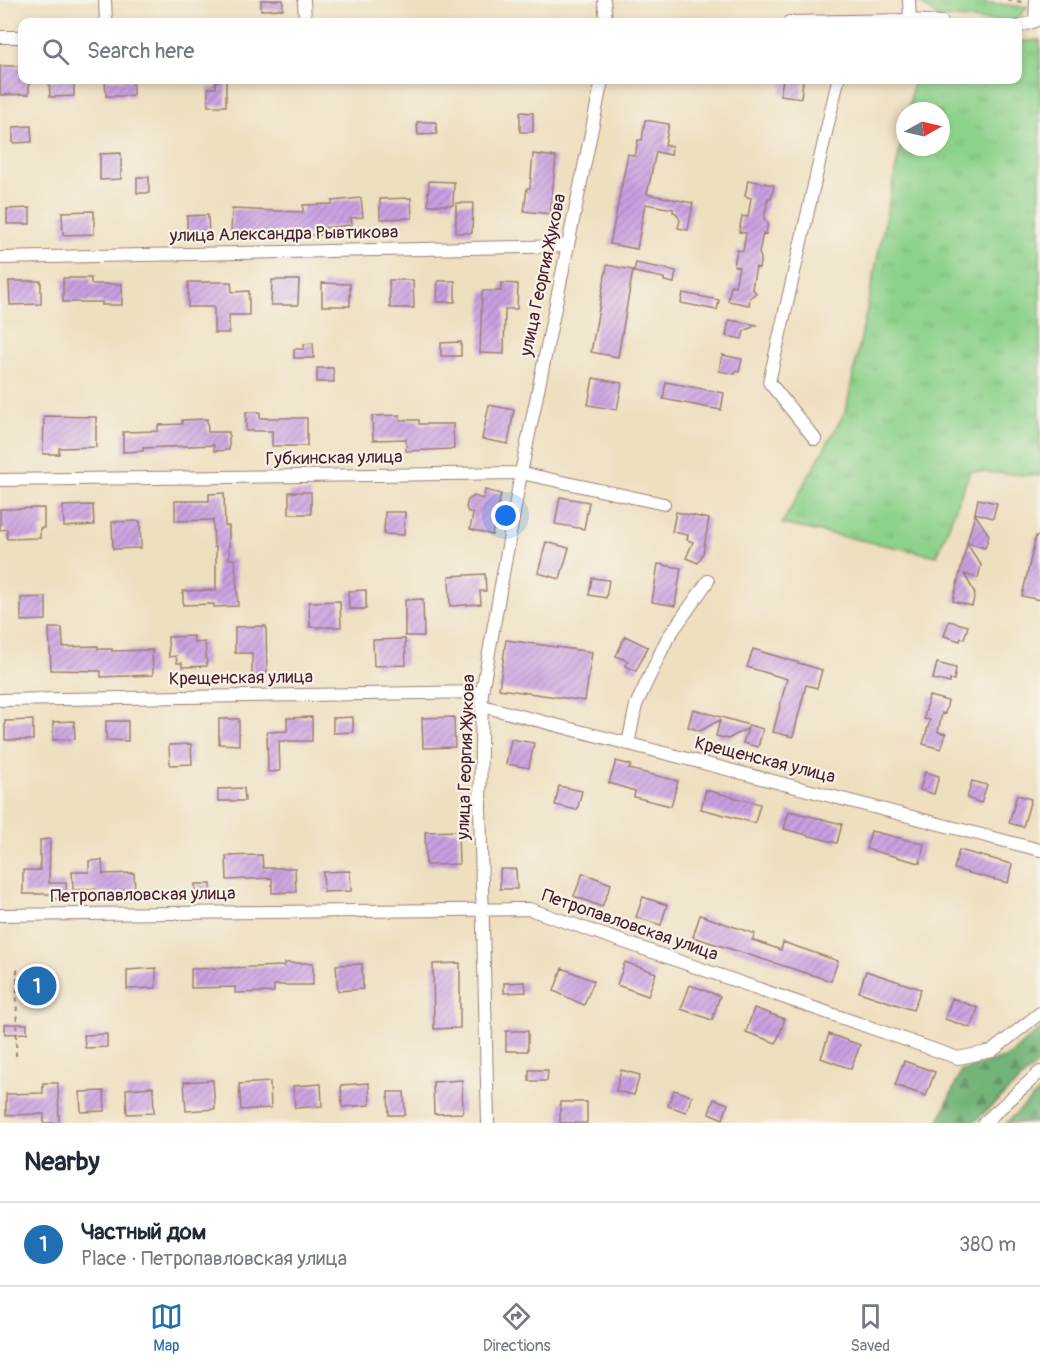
<!DOCTYPE html>
<meta charset="utf-8">
<style>
:root{--surface:#fff;--page:#f2f2f3;--text:#1f2937;--muted:#747a83;--line:#e0e1e3;--accent:#1f6fb2}
body{margin:0;font-family:Pangolin,sans-serif;background:var(--page);color:var(--text)}
.compass{position:absolute;left:896px;top:102px;width:54px;height:54px;border-radius:50%;background:var(--surface);box-shadow:0 3px 9px #0003;rotate:82deg}
.you{position:absolute;left:506px;top:516px;width:21px;height:21px;margin:-15px;border:4px solid #fff;border-radius:50%;background:#1a73e8;box-shadow:0 0 0 9px #1a73e833}
.badge{display:grid;place-items:center;width:39px;height:39px;border-radius:50%;background:var(--accent);color:#fff;font-size:20px;font-weight:700}
.pin{position:absolute;translate:-50% -50%;border:3px solid #fff;box-shadow:0 2px 6px #0006}
.list{margin:0;padding:0;list-style:none}
h2{display:flex;justify-content:space-between;align-items:center;height:78px;margin:0;padding:0 24px;font-size:26px}
h2 small{font-size:20px;font-weight:400;color:var(--muted)}
.list li{display:grid;grid-template-columns:39px 1fr auto;gap:18px;align-items:center;box-sizing:border-box;height:84px;padding:0 24px;border-top:2px solid var(--line)}
.list b{display:block;font-size:22px;white-space:nowrap}
.list p{margin:0;font-size:20px;white-space:nowrap;color:var(--muted)}
.list em{font-size:20px;font-style:normal;color:var(--muted)}
.icon{flex:none;width:33px;height:33px;fill:none;stroke:currentColor;stroke-width:2;stroke-linecap:round;stroke-linejoin:round}
.map{position:relative;flex:none;width:1040px;height:1123px;overflow:hidden}
.search{position:absolute;background:var(--surface);box-shadow:0 3px 9px #0003;left:18px;right:18px;top:18px;height:66px;display:flex;align-items:center;gap:15px;box-sizing:border-box;padding:0 21px;border-radius:12px;color:var(--muted);font-size:22px}
.sheet{height:162px;background:var(--surface)}
nav{display:flex;justify-content:space-around;align-items:center;box-sizing:border-box;height:84px;border-top:2px solid var(--line);background:var(--surface);font-size:16px;color:var(--muted)}
nav a{display:grid;justify-items:center;gap:3px}
nav .on{color:var(--accent)}
.map>svg:first-child{display:block}
</style>
<div class="map">
<svg width="1040" height="1123" viewBox="0 0 1040 1123">
<defs>
<pattern id="grass-tufts" width="24" height="20" patternUnits="userSpaceOnUse" patternTransform="scale(1.5)"><rect width="24" height="20" fill="#8dd28b"/><path d="M3 7l-1-3M5 7V3M7 7l1-3M15 17l-1-3M17 17v-4M19 17l1-3" fill="none" stroke="#7bb478"/></pattern>
<pattern id="forest-firs" width="22" height="20" patternUnits="userSpaceOnUse" patternTransform="scale(1.5)"><rect width="22" height="20" fill="#72b477"/><path d="M5 1l3.5 6h-7zM16 11l3.5 6h-7z" fill="#609262"/></pattern>
<pattern id="building-hatch" width="6" height="6" patternUnits="userSpaceOnUse" patternTransform="scale(1.5)"><rect width="6" height="6" fill="#c9a0e2"/><path d="M-1 1l2-2M0 6l6-6M5 7l2-2" fill="none" stroke="#a582b7"/></pattern>
</defs>
<rect width="100%" height="100%" fill="#f7f3e8"/>
<filter id="ink" filterUnits="userSpaceOnUse"><feTurbulence type="fractalNoise" baseFrequency=".0167" numOctaves="2"/><feDisplacementMap in="SourceGraphic" scale="12" xChannelSelector="R" yChannelSelector="G"/><feConvolveMatrix kernelMatrix="1 2 1 2 8 2 1 2 1" color-interpolation-filters="sRGB"/></filter>
<filter id="wash" filterUnits="userSpaceOnUse"><feTurbulence type="fractalNoise" baseFrequency=".008" numOctaves="4" result="noise"/><feDisplacementMap in="SourceGraphic" scale="24" xChannelSelector="R" yChannelSelector="G"/><feGaussianBlur stdDeviation="1.35" result="paint"/><feColorMatrix in="noise" values="0 0 0 0 0 0 0 0 0 0 0 0 0 0 0 0 0 1.4 0 .05"/><feComposite in="paint" operator="in"/></filter>
<g filter="url(#wash)">
<rect width="100%" height="100%" fill="#eedfbf"/>
<path fill="url(#grass-tufts)" stroke="#6c785b" stroke-width="1.5" d="M921 0H959L1027 7 1017 19 1005 21 938 17 918 1Z
M1040 40V476L970 471 937 556 782 524 846 410 905 125V147H941V111H908L914 80H1018V42Z"/>
<path fill="url(#forest-firs)" stroke="#5e6a51" stroke-width="1.5" d="M1040 1029V1062L973 1123H938L961 1071 1007 1057Z
M1040 1091V1123H1006Z"/>
<g id="blocks">
<path fill="url(#building-hatch)" d="M261 0H283V9L261 10Z
M0 66H22V80H29V94L0 95Z
M49 80H74V96L50 97Z
M105 80H133V96H106Z
M216 80H226V106H208V88H216Z
M783 80H803L801 98 780 95Z
M520 112 533 113V132H520Z
M645 120 669 124 665 145 672 146 671 155 656 152 647 194 693 203 688 230 678 228 680 220 676 213 673 212V209L645 204 637 249 610 244 628 154 635 156 638 140H642Z
M417 122H436L437 134 418 135Z
M31 126 32 142 13 143V127Z
M121 153V179L100 180V154Z
M533 154 556 157 550 214 524 211 527 188H530Z
M137 177H149V193H137Z
M748 180 774 185 771 199 768 198 764 219 768 223 766 234 763 233 759 253 761 258 759 268 756 267 752 288 756 293 750 298 749 305 728 301 731 285 735 286 739 267 734 266 737 250 743 251 746 233 739 232 742 216 748 217 751 198 745 196Z
M429 181 454 182 453 205H428Z
M361 198 363 217 351 218 352 225 322 228V235L231 234 232 209 303 212V205L332 204V201Z
M411 198 412 218 380 219V199Z
M456 203H473L472 233H456Z
M30 208V224H7V209Z
M94 211V234L63 235 62 212Z
M208 215 209 235H187V216Z
M636 263 676 271 674 283 664 281V278L634 272Z
M607 265 633 270 618 357 591 352Z
M63 278H91V284H122V305H102V302H63Z
M272 280H299L298 305H271Z
M389 280H413L414 308H390Z
M9 281H41V304L10 305Z
M438 281H455V302H437Z
M188 282H231L232 292 249 291V315H229V333H214V307H188Z
M322 283 350 284V306H322Z
M501 283 518 284 517 309H505L504 354 480 353 482 291H501Z
M683 293 719 300 717 310 681 303Z
M729 320 741 322 757 325 744 331 742 339 726 336Z
M461 342V356H441V343Z
M313 343 314 358H294V349H304V344Z
M722 355 742 359 739 372 736 371 735 374 719 371Z
M317 368H333L334 382H317Z
M593 378 622 383 617 410 588 405Z
M666 382 724 393 721 410 663 399Z
M489 405 514 410 508 444 482 439Z
M246 412H260V418H307V446H272V431H246Z
M400 415V420H419V424H453L454 449 406 451V439L373 440 372 416Z
M44 416 96 417V447L59 448V454H43Z
M207 419 208 432H229V450L214 451V445L143 448V451L123 452V432L158 431V425L182 424V420Z
M485 490 501 494 492 535 470 529 473 514 468 512 466 507 468 500 474 496 483 499Z
M289 492H311V514H289Z
M224 493 225 526H229V559H235L238 606 214 607V604L183 605V591L216 590V547H214L213 520 175 521V501H209V494Z
M560 497 589 502 584 529 555 524Z
M978 499 997 503 993 518 975 513Z
M93 505 94 525 64 527 63 506Z
M44 508V528H40V538L7 539V529L0 530V509Z
M385 512H405L404 535 384 534Z
M676 512 709 519 703 553 698 563 686 558 693 542 687 540 688 535 672 532Z
M975 514 989 535 985 548 967 543Z
M140 521 141 548 113 549 112 522Z
M1036 536H1040V600L1022 596Z
M546 542 569 548 560 579 538 573Z
M967 544 981 565 978 578 964 574 975 593 972 606 953 601Z
M658 564 681 568 675 606 652 602Z
M485 574 486 591H480L481 604 450 606 449 576Z
M592 578 609 580 606 598 589 595Z
M366 590V609H349L348 591Z
M46 597V620L21 621V598Z
M423 599 424 636H405V600Z
M340 601 341 627H310L309 602Z
M949 621 968 626 964 639 961 638 960 641 944 636Z
M266 626 267 675 252 676V653H235V627Z
M49 628H62L63 647 98 646V649H112V651L152 650 153 675 101 677V671L51 670Z
M194 636V643L205 642 207 666 182 667V663H177L176 656 169 657 168 637Z
M625 636 648 647 636 671 625 666 628 661 616 656Z
M405 639 406 665 374 666 373 640Z
M506 640 592 652 585 701 499 689Z
M753 649 822 670 817 688 806 685 793 737 773 732 787 679 747 667Z
M937 663 956 668 954 680H950V683L933 679Z
M929 696 948 701 945 714 942 713 938 732 946 734 941 749 923 744 930 720 924 719Z
M693 709 763 729 758 747 743 743 748 728 728 739 716 736 720 720 700 731 688 727Z
M312 717V741H279L280 771 268 772 267 732 287 731V718Z
M353 717V732L333 733V718Z
M454 717 455 747 423 748 422 718Z
M219 719H239V745L219 744Z
M33 720V740H5V721Z
M74 721 75 739 53 740V722Z
M106 721H128V741L106 740Z
M511 739 534 743 529 768 506 764Z
M191 744 192 764 170 765 169 745Z
M616 761 631 765 629 769 678 781 671 806 634 797 635 791 609 783Z
M925 772 939 776 934 794 920 790Z
M972 781 987 785 981 803 967 798Z
M559 786 582 791 577 810 555 805Z
M244 788 245 801H218V789Z
M706 790 760 804 755 823 701 809Z
M1017 795 1031 799 1023 827 1009 823Z
M789 811 842 824 837 843 784 829Z
M458 831 459 864 426 865 425 832Z
M871 831 924 844 920 863 866 849Z
M50 839 49 883H66L67 898 53 899V894H23V870H40V840Z
M959 850 1012 864 1008 883 954 869Z
M262 855 263 868H295L296 892 272 893V878L227 880 226 856Z
M102 860 103 874 134 873 135 894 112 895V892L95 893V889L73 890 72 872H89V861Z
M500 869H516L517 889H500Z
M350 871 351 891 324 892 323 872Z
M583 873 611 884 602 907 574 896Z
M195 884H211V898L195 897Z
M643 897 667 905 661 925 636 917Z
M700 915 755 934 752 940 781 950 783 942 838 961 831 981 693 937Z
M625 962 656 973 648 996 617 985Z
M285 963H313V985H274V992L235 993V987L191 988V969L285 966Z
M460 963V1028L434 1029 433 964Z
M362 964 363 989 338 991 336 965Z
M156 968V988L127 989V970Z
M562 968 594 981 584 1005 554 991Z
M866 971 921 989 913 1010 859 992Z
M25 975 50 976V991L24 990Z
M525 982 526 992 504 993V983Z
M690 985 720 996 712 1020 681 1009Z
M952 998 978 1008 971 1028 945 1019Z
M754 1008 785 1019 776 1043 746 1032Z
M5 1024H27V1033L5 1034Z
M506 1031H528V1051H506Z
M107 1034V1047L85 1048 84 1035Z
M829 1034 860 1045 851 1069 821 1058Z
M904 1061 935 1072 926 1096 895 1085Z
M529 1070H548L547 1081H529Z
M621 1070 640 1075 634 1095 616 1091Z
M213 1080 215 1109 186 1111 184 1082Z
M462 1080 463 1113 434 1114 433 1082Z
M270 1082 271 1108 241 1110 239 1084Z
M43 1083H58L59 1123H44V1114L6 1115V1094L43 1093Z
M369 1083 370 1105 342 1107 341 1085Z
M321 1084 322 1106 295 1108 293 1086Z
M153 1087 154 1113 127 1114 126 1089Z
M674 1090 692 1096 686 1112 668 1106Z
M104 1091 105 1111 81 1112 80 1092Z
M388 1092H404L405 1115H389Z
M714 1099 728 1104 723 1119 709 1113Z
M560 1102H587V1123H560Z"/>
</g>
</g>
<g filter="url(#ink)">
<use href="#blocks" fill-opacity="0" stroke="#9c7f75" stroke-width="1.5"/>
<g fill="none" stroke-linecap="round" stroke-linejoin="round">
<g stroke="#9c7f75" stroke-width="14">
<path id="minor" d="M105 0 106 22
M304 0 305 22
M604 0 606 22
M909 0 910 20
M789 22 910 20 942 22
M1018 27 1035 21 1036 0
M0 37H22
M0 258 568 246
M815 439 769 382 838 80
M0 480 521 473 664 504
M0 700 482 692
M482 706 1040 850
M628 744 636 705 667 639 708 581
M0 915 529 909 958 1058 992 1051 1040 1013
M488 1123 480 806 482 692 521 473 602 80
M984 1123 1040 1072"/>
</g>
<path stroke="#9c7f75" stroke-width="2" stroke-dasharray="4.5 4.5" stroke-linecap="butt" d="M1008 0 1023 2
M17 969V982H24
M16 1056 17 982"/>
<use href="#minor" stroke="#fff" stroke-width="12"/>
</g>
</g>
<g text-anchor="middle" dominant-baseline="central" stroke-width="4.5" stroke-linejoin="round" paint-order="stroke">
<g font-size="18" fill="#4a1f2b" stroke="#f7f3e8">
<text transform="translate(284 234) rotate(-1)">улица Александра Рывтикова</text>
<text transform="translate(543 275) rotate(-78)">улица Георгия Жукова</text>
<text transform="translate(334 458) rotate(-1)">Губкинская улица</text>
<text transform="translate(241 678) rotate(-1)">Крещенская улица</text>
<text transform="translate(466 757) rotate(-88)">улица Георгия Жукова</text>
<text transform="translate(765 760) rotate(14)">Крещенская улица</text>
<text transform="translate(143 895) rotate(-1)">Петропавловская улица</text>
<text transform="translate(630 925) rotate(19)">Петропавловская улица</text>
</g>
</g>
</svg>
<svg class="compass" viewBox="-18 -18 36 36"><path d="M0-13l5 13h-10z" fill="#e53935"/><path d="M0 13l5-13h-10z" fill="#747a83"/></svg>
<div class="you"></div>
<div class="pin badge" style="left:37px;top:986px">1</div>
<div class="search"><svg class="icon" aria-label="search" viewBox="0 0 24 24"><circle cx="10" cy="10" r="6"/><path d="M15 15l6 6"/></svg>Search here</div>
</div>
<section class="sheet">
<h2>Nearby<small></small></h2>
<ul class="list">
<li><span class="badge">1</span><div><b>Частный дом</b><p>Place · Петропавловская улица</p></div><em>380 m</em></li>
</ul>
</section>
<nav>
<a class="on"><svg class="icon" aria-label="map" viewBox="0 0 24 24"><path d="M3 6l6-2 6 2 6-2v14l-6 2-6-2-6 2zM9 4v14M15 6v14"/></svg>Map</a>
<a><svg class="icon" aria-label="directions" viewBox="0 0 24 24"><path d="M12 3l9 9-9 9-9-9zM9 14v-3h6M13 9l2 2-2 2"/></svg>Directions</a>
<a><svg class="icon" aria-label="saved" viewBox="0 0 24 24"><path d="M7 4h10v16l-5-4-5 4z"/></svg>Saved</a>
</nav>
